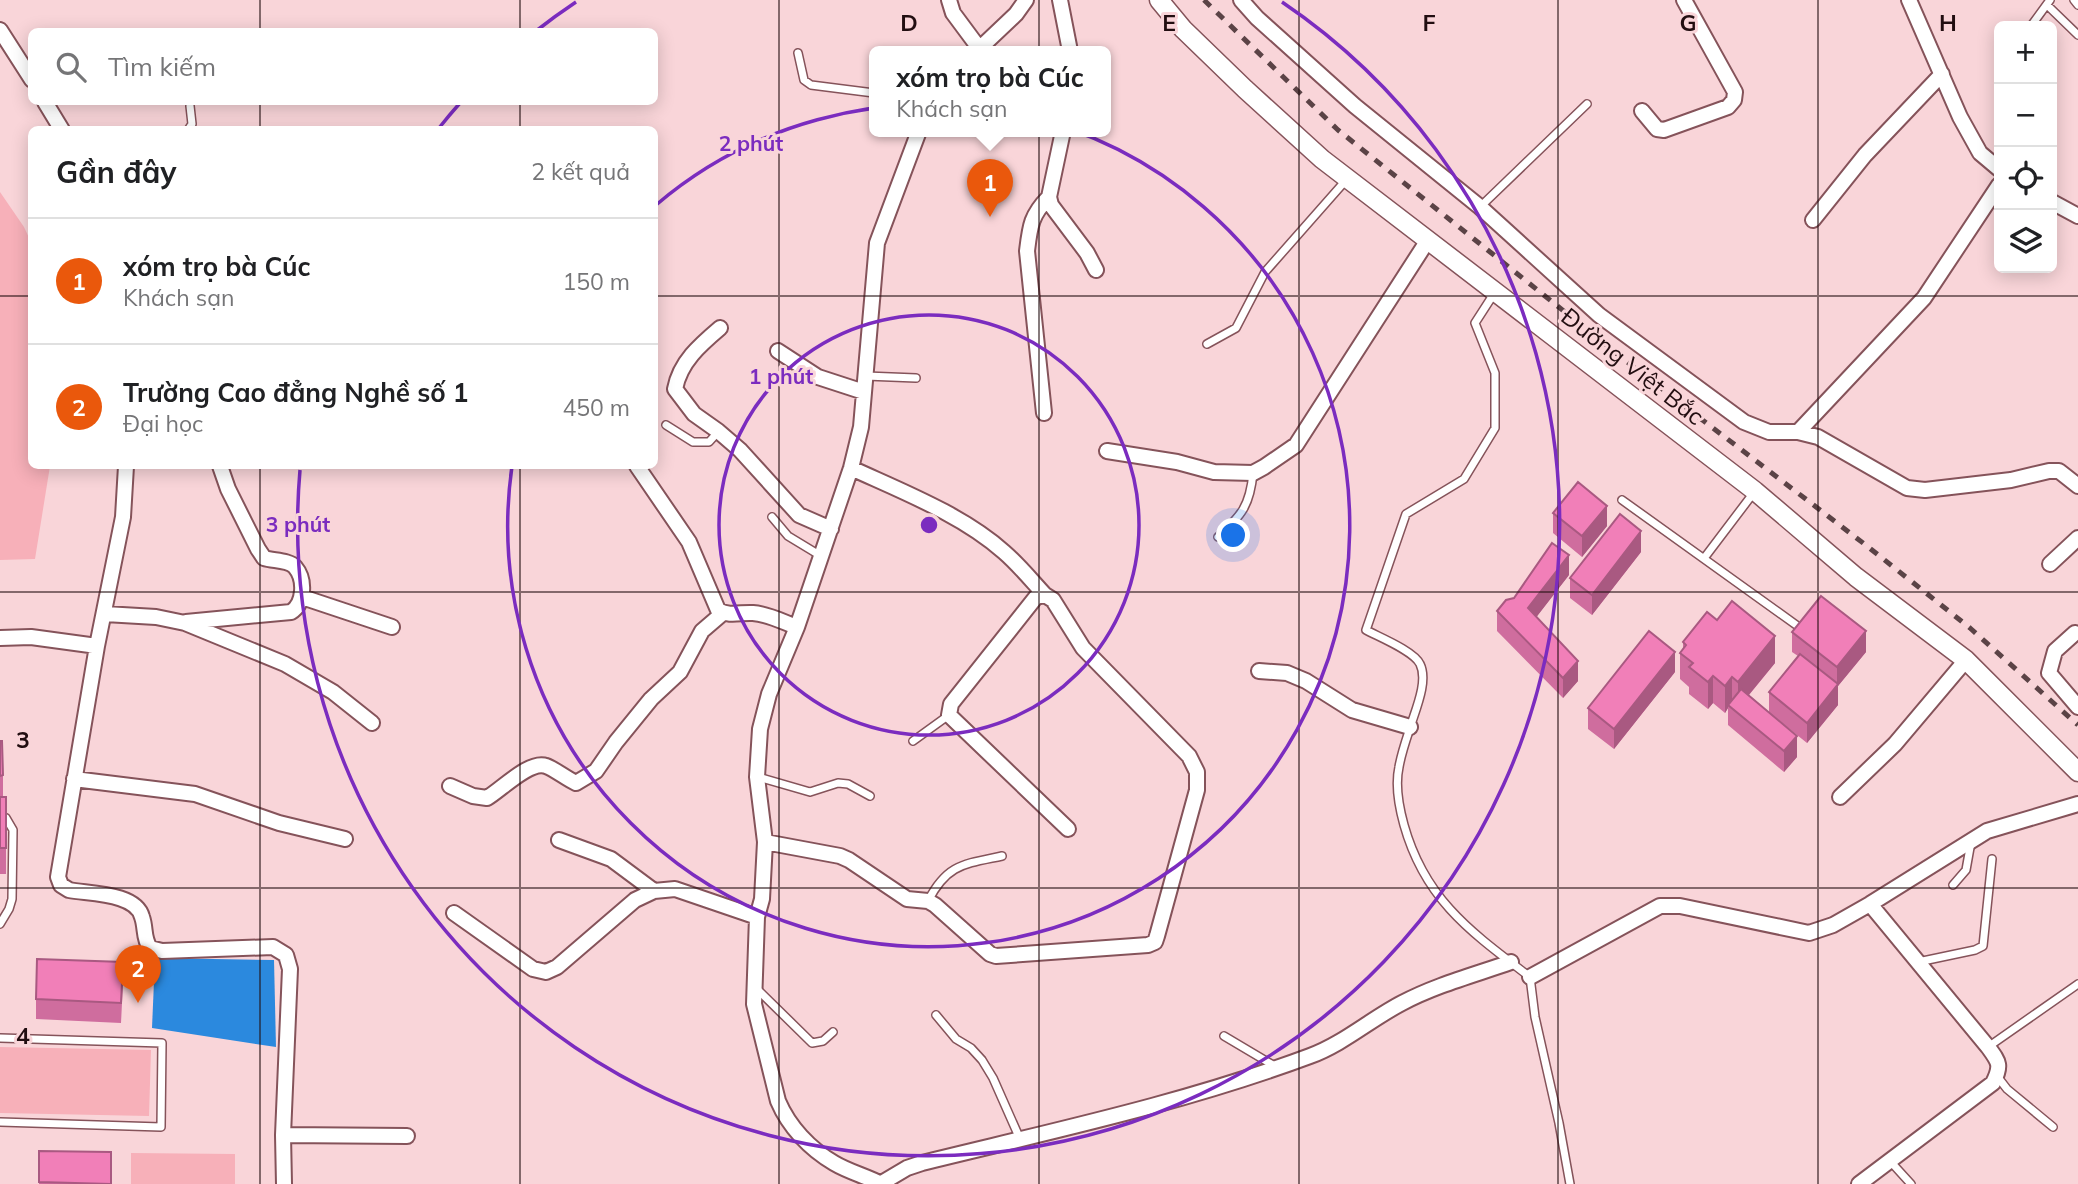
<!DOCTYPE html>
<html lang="vi">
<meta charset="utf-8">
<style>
:root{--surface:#fff;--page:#f6f6f6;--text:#202124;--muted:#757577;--line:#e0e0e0;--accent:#ea580c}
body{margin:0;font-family:Mulish,sans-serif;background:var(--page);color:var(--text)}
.controls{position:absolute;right:21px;top:21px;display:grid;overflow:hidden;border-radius:10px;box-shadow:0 4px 18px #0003}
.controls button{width:63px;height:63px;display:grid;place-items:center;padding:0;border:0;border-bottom:2px solid var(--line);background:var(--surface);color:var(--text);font:35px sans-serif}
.you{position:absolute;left:1234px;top:536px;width:24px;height:24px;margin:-18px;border:5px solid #fff;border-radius:50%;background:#1a73e8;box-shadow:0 0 0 10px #1a73e833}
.badge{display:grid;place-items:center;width:46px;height:46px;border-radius:50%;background:var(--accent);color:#fff;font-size:23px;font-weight:700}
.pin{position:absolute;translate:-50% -58px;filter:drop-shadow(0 2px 4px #0008)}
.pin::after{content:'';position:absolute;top:37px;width:24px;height:21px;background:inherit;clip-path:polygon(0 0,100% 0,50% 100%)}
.popup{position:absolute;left:869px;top:46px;width:242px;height:91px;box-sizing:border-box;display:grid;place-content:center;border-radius:10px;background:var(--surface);filter:drop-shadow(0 2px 5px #0005);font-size:23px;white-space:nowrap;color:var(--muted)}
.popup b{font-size:26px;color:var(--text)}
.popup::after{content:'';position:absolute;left:50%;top:100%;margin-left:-14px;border:14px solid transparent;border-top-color:var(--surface)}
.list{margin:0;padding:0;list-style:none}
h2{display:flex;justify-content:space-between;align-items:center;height:91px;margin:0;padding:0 28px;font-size:30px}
h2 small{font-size:23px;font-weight:400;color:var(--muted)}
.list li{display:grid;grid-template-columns:46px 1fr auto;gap:21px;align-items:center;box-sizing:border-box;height:126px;padding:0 28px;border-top:2px solid var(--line)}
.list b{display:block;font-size:26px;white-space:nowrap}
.list p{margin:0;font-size:23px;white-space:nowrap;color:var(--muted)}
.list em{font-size:23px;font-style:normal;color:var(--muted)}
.icon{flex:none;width:38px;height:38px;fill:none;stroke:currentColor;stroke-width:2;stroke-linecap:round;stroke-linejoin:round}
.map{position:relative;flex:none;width:2078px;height:1184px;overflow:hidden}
.search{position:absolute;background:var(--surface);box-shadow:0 4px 18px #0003;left:28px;top:28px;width:630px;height:77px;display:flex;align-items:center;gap:18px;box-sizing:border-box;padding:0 24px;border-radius:10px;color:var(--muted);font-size:26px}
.panel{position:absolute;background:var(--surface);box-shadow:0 4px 18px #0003;left:28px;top:126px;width:630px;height:343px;border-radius:10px}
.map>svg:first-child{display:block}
</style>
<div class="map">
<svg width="2078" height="1184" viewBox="0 0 2078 1184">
<rect width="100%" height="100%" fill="#f9d5d9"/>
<path fill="#f7b0b9" d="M0 192 24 227 31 242 32 466H50L35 559 0 560Z
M0 1047 151 1050 149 1116 0 1113Z
M131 1153 235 1154V1184H131Z"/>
<path fill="#2b89de" d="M155 958 274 960 276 1047 152 1028Z"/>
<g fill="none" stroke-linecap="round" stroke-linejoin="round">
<g stroke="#85535a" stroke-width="10">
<path id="service" d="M2074 0 2078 5
M2047 5 2078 35
M2031 26 2050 0
M798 53 804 80 811 85 874 93
M188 130 192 124 190 106
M1480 207 1587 104
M1495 292 1475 323 1495 373V428L1464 479 1406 514 1366 630C1379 637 1414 651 1420 664 1429 682 1414 713 1409 731 1405 743 1401 755 1399 767 1395 785 1399 807 1404 825 1425 900 1471 932 1530 977L1535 1017 1559 1123 1570 1184
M1207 344 1236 328 1265 272 1347 179
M866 376 916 378
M666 425 693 442H709L718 432
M1622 500 1799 627
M772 517 788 536 821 556
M1218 537C1241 516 1250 506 1253 473
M1705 557 1755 491
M913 741 949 715
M758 777 810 792 838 783 848 784 870 796
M0 815 6 818 13 830 12 899 9 909 0 924
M1953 885 1966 870 1971 842
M928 901C947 864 964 864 1002 856
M1918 962 1975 950 1983 946 1992 859
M756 988 812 1043 823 1041 833 1032
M936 1015 956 1039 971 1048 982 1060 993 1078 1020 1139
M1224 1036 1278 1068
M0 1038 162 1043 161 1127 0 1122
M1988 1047 2078 984
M1997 1076 2007 1089 2053 1127
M1890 1161 1911 1184"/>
</g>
<g stroke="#85535a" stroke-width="18">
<path id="minor" d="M949 0 953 13 979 48
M1060 0 1070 51
M1241 0 1257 18 1355 106 1480 207 1599 315 1744 422 1769 432H1798L1818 437 1907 488 1925 490 2011 480 2049 471H2059L2078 486
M1909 0 1960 117 1980 153 1999 169
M0 30 32 80
M977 51 1016 14 1026 0
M45 102 62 130
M1642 111 1657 129 1664 130 1728 107 1734 100 1735 92 1684 0
M1063 131 1049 197 1051 205 1087 253 1096 270
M2052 202 2078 216
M1813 220 1865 155 1942 74
M720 328C700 345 680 362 675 389L694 414 718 431 740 450 799 515 831 529
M778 351 818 377 864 392
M1044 413 1027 251C1030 226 1031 215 1049 197
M1798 432 1924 298 1999 185
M1107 451 1177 462 1214 472 1253 473 1264 467 1296 445 1428 240
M126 466 123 517 97 646 58 877 61 885 69 890C90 894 136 893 142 917 146 928 143 938 150 948L162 951 273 947 286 955 290 969 283 1135 284 1184
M637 466 689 542 718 610C730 617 741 612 753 613 768 614 783 622 797 627
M2050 564 2078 538
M1045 595 1036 597 951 704 949 715 1068 829
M302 597 392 627
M105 614 156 617 185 623 285 664 333 692 372 723
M186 622 291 612C304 604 306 580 295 567 289 560 273 561 264 558L258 549 228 489 220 466
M2075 633 2055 651 2049 673 2078 707
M0 638 31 637 97 646
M1259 671 1287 673 1306 681 1352 710 1410 727
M74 779 195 794 279 823 345 839
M450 786 473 796 487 798C502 789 530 760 546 766 553 768 567 779 576 783L596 771 616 742 651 699 680 672 702 631 723 613
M1840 797 1895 744 1966 660
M559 840 611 859 654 891
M765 842 840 856 849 860 907 899 928 901 935 905 990 954 996 956 1148 945 1155 942 1157 936 1197 790V772L1189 756 1083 648 1053 600 1045 595C1032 581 1019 565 1004 552 963 515 901 491 851 468
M454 913 533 969 546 972 557 967 635 900 654 891 675 889 757 917
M1530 977 1660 906H1680L1809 933 1833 925 1870 904 1987 831 2078 804
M283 1135 407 1136
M880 1184 907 1168 922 1163C1052 1131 1184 1103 1310 1056 1343 1044 1371 1019 1402 1003 1436 985 1474 975 1511 962
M881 1184C866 1176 849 1172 834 1163 810 1149 789 1127 778 1101L754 1004 757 917 762 899 765 842 757 777 760 729 769 694 797 627 851 468 861 427 877 243 919 131
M1859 1184 1993 1083C2002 1065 1999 1062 1988 1047L1870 904"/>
</g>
<g stroke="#85535a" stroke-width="21">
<path id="tertiary" d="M1159 0 1183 29 1245 89 1322 159 1755 491 1856 577 1966 660 2078 772"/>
</g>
<use href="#service" stroke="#fff" stroke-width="7"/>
<use href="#minor" stroke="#fff" stroke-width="14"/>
<use href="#tertiary" stroke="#fff" stroke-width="18"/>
<path stroke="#5b4346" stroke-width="5" stroke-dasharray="9 9" stroke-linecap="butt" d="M1204 0 1338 130 1636 369 1867 546 1970 628 2078 725"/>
</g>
<path fill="#cf6d9e" d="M1553 513 1607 526 1582 557 1553 533Z
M1641 552 1592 615 1570 598V578Z
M1569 575 1536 617 1578 681 1563 698 1497 631V611Z
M1792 632 1866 652 1838 686V705L1807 743 1771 714 1797 757 1784 772 1728 725V708L1725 713 1713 703 1708 709 1689 694V687L1680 679V653L1683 650V642L1775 663 1749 695 1769 712V692L1798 656 1792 652Z
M1675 672 1614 749 1588 729V708Z
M0 741 3 775V797H6V874H0Z
M123 983 121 1023 36 1019V999Z
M39 1151 111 1184H39Z"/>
<path fill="#a95981" d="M1607 506V526L1582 557V536Z
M1641 531V552L1592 615V595Z
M1569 555V575L1528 628V608Z
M1866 631V652L1838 686V705L1807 743V723L1837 685V667Z
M1775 636V663L1738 708V682Z
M1675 652V672L1614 749V729Z
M1578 661V681L1563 698V678Z
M1713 676V703L1708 709V682Z
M1732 677V703L1728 705V708L1725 713V686Z
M1797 736V757L1784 772V751Z"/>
<path fill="#f17fb8" stroke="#a95981" stroke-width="2" d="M1578 482 1607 506 1582 536 1553 513Z
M1620 514 1641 531 1592 595 1570 578Z
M1552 543 1569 555 1528 608 1578 661 1563 678 1497 611 1506 600 1514 598Z
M1821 596 1866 631 1837 667 1792 632Z
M1732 601 1775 636 1738 682 1732 677 1725 686 1713 676 1708 682 1689 667 1693 663 1680 653 1686 645 1683 642 1707 612 1717 620Z
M1649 631 1675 652 1614 729 1588 708Z
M1800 654 1838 684 1807 723 1769 692Z
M1741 689 1797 736 1784 751 1728 705Z
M0 741H2L3 775 0 776Z
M0 797H6V848H0Z
M37 959 123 962 121 1003 36 999Z
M39 1151 111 1152V1184L39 1182Z"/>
<path fill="none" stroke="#220e11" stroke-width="2" stroke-opacity="0.55" d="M260 0V32M520 0V32M779 0V1184M1039 0V1184M1299 0V1184M1558 0V1184M1818 0V1184M260 102V130M520 102V130M0 296H32M654 296H2078M260 466V1184M520 466V1184M0 592H2078M0 888H2078"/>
<g fill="none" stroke="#7b2cbf" stroke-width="3.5">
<circle cx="929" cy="525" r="210"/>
<path d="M656 205A421 421 0 1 1 512 466"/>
<path d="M439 128A631 631 0 0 1 460 103M536 31A631 631 0 0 1 576 2M1282 2A631 631 0 1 1 300 470"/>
</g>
<g text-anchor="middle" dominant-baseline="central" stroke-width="6" stroke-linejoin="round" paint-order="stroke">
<g font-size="24" fill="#220e11" stroke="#f9d5d9">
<text transform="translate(1633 366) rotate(38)">Đường Việt Bắc</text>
</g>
</g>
<g font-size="23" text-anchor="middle" font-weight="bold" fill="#220e11" stroke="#f9d5d9" stroke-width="6" stroke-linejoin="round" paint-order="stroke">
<text x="909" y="31">D</text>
<text x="1169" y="31">E</text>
<text x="1429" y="31">F</text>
<text x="1688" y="31">G</text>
<text x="1948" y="31">H</text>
<text x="23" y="748">3</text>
<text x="23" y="1044">4</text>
</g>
<circle cx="929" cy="525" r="10" fill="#7b2cbf" stroke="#f9d5d9" stroke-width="3.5"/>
<g font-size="21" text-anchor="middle" font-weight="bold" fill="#7b2cbf" stroke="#f9d5d9" stroke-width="6" stroke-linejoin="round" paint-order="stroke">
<text x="751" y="151">2 phút</text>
<text x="781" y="384">1 phút</text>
<text x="298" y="532">3 phút</text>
</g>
</svg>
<div class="controls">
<button>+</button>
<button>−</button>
<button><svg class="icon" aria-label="locate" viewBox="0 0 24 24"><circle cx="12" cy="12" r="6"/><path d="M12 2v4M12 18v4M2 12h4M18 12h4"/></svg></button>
<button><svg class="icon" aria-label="layers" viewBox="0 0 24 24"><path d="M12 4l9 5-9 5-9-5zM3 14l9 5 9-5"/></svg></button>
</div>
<div class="you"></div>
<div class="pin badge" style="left:990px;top:217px">1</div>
<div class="popup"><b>xóm trọ bà Cúc</b>Khách sạn</div>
<div class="pin badge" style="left:138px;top:1003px">2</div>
<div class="search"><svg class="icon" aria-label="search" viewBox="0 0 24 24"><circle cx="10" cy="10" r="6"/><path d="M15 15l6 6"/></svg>Tìm kiếm</div>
<section class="panel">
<h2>Gần đây<small>2 kết quả</small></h2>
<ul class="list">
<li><span class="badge">1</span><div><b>xóm trọ bà Cúc</b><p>Khách sạn</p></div><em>150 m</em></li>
<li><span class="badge">2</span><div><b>Trường Cao đẳng Nghề số 1</b><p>Đại học</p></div><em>450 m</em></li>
</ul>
</section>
</div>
